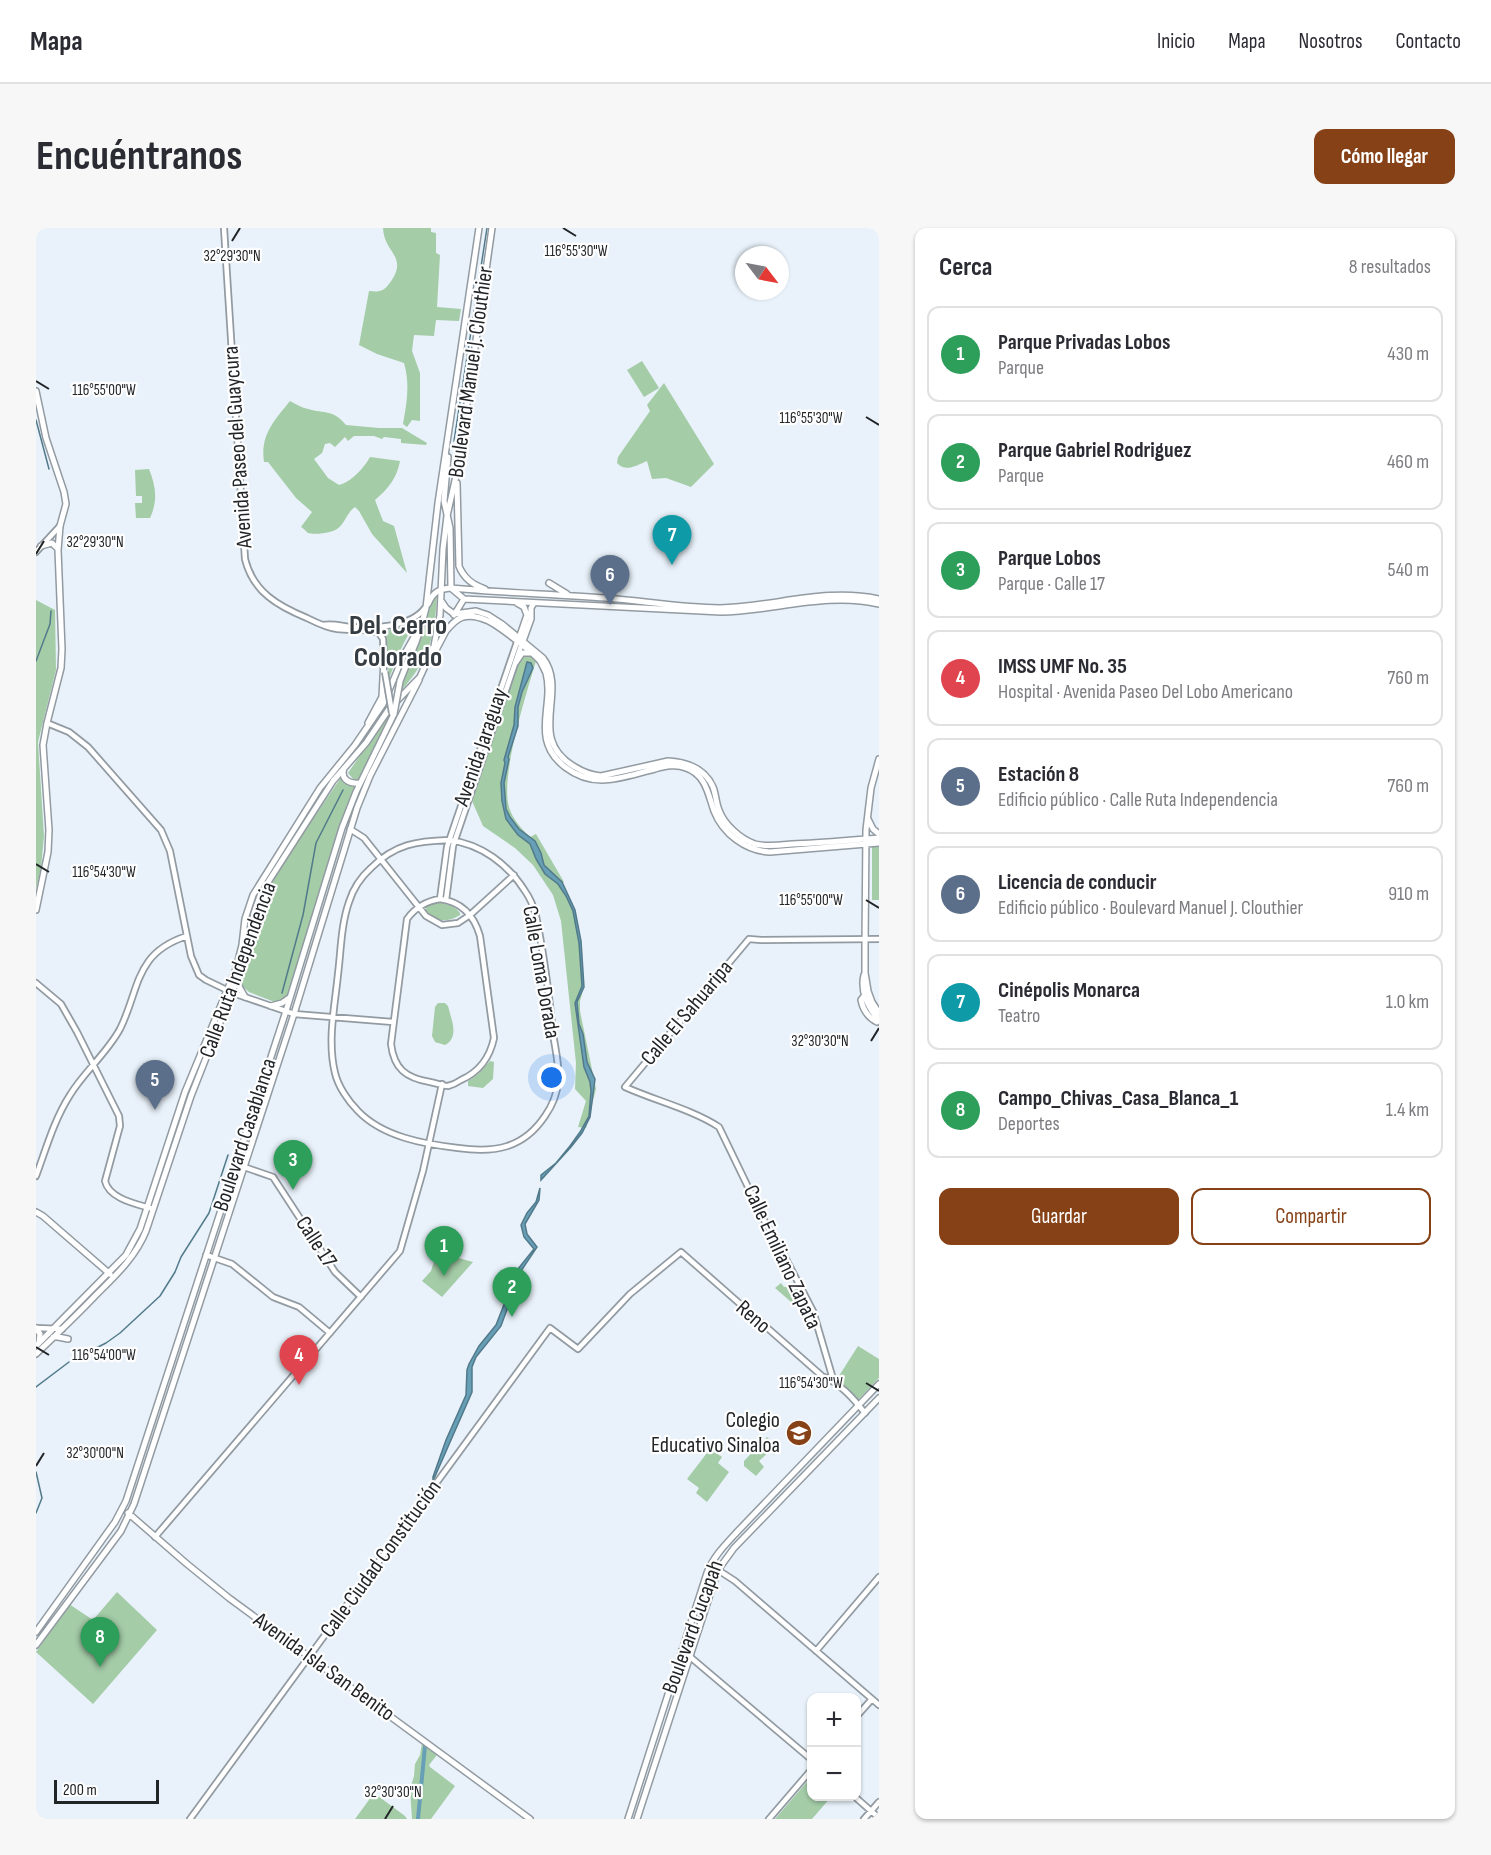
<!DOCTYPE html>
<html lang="es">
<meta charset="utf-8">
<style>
:root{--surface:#fff;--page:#f7f7f7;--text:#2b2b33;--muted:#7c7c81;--line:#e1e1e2;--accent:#864116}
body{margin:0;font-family:"Sofia Sans Condensed",sans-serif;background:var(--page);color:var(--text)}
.controls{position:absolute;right:18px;bottom:18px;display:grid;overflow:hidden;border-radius:12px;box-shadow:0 2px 4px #0004}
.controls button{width:54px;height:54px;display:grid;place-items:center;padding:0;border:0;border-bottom:2px solid var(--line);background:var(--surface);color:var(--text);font:30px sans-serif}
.compass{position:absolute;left:699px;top:18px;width:54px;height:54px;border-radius:50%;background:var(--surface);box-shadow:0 2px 4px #0004;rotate:122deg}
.scale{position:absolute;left:18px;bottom:15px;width:105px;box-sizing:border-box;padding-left:6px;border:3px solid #222528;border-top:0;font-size:16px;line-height:21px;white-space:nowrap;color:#222528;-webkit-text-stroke:4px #fefefe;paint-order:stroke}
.you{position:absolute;left:516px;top:850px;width:21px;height:21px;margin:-15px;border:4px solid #fff;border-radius:50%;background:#1a73e8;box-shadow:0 0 0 9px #1a73e833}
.badge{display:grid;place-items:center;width:39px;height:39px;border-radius:50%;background:var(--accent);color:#fff;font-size:20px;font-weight:700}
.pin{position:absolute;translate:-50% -50px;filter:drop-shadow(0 2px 3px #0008)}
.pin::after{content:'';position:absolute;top:32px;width:21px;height:18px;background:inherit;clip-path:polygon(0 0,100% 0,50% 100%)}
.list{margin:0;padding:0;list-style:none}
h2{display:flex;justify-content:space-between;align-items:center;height:78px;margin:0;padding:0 24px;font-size:26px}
h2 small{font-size:20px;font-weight:400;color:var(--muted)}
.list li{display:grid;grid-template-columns:39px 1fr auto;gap:18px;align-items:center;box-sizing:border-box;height:96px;margin:0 12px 12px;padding:0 12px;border:2px solid var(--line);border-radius:12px}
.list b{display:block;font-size:22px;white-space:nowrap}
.list p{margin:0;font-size:20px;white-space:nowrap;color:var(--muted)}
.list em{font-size:20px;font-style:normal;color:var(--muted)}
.actions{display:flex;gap:12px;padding:18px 24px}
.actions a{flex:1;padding:14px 0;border:2px solid var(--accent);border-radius:12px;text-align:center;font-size:21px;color:var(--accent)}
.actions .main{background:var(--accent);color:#fff}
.map{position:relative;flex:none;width:843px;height:1591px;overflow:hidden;border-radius:12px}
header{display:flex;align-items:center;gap:36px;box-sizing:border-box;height:84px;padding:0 30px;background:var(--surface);border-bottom:2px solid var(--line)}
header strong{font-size:28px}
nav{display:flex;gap:33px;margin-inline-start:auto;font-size:21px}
.intro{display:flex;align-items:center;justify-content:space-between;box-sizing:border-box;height:144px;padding:0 36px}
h1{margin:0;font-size:42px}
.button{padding:15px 27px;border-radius:12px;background:var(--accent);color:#fff;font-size:21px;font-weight:700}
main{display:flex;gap:36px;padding:0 36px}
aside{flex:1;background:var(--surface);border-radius:12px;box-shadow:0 2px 4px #0004}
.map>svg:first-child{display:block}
</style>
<header>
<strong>Mapa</strong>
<nav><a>Inicio</a><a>Mapa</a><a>Nosotros</a><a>Contacto</a></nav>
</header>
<div class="intro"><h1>Encuéntranos</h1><a class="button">Cómo llegar</a></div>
<main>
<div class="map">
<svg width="843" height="1591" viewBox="0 0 843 1591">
<rect width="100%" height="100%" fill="#e9f2fa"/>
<path fill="#a4cca7" d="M347 0H395V4L400 5V25L404 27 401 79 425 81 423 93 400 92 398 108 378 107 376 123 384 145V193L376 192 371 199 367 196C371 174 374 156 368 135L341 126 323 117 333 63C342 64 347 64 353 56 374 28 348 26 347 0Z
M606 133 623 160 608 169 591 142Z
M628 155 678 236 655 259 630 250 616 251 611 233C601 237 590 245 581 235L582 229 614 183 611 177Z
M254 173C260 176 266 180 272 181 289 186 297 181 310 197L343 200H366L391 215 390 217 365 215V211L348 209 346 211 338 208H318L312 213 309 209 299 219 294 215 289 216 286 225 278 231 292 250 303 257C315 254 328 240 334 229L364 233C361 250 352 261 339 272L347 293 358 298 371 345 336 306 323 283 319 279C311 284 309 296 301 301 296 305 278 307 272 305 271 304 266 299 265 299L276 284 260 270 232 234H228C224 207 238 193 254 173Z
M113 241C120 258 122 273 114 290H100L99 275H106V268H100L99 242Z
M401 365C399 408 394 430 365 463 369 444 377 427 384 409 390 394 392 379 401 365Z
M0 372 19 382 20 442 2 514 8 608 5 640 0 661Z
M378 397C367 414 360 432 353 451L350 411 347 403Z
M488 427 495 429 500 433C490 467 464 548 473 579 477 592 485 600 494 609L500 606 528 654 526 655 538 681 545 714 548 759 544 773V783L560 861 550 900 542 899 550 873 539 861 540 835 525 693 517 667 497 637 479 620 447 598 436 573 483 433Z
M355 482 353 490 323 552H318L312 545Z
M306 548 311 556 321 559 252 770 241 775 213 764 205 757 213 729 221 687 225 673 245 638Z
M836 619H843V672H836Z
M394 674C405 674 418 676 424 685V687C412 695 398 694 389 684L390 678Z
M402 775H409L412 778C415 791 424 809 409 817L399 814 396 808 399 779Z
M454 833 458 834 457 851 447 860 432 858V853L442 846Z
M401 1024 437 1034 406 1069 386 1053 395 1043Z
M745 1055 748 1059 760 1057 775 1084 778 1094 739 1060Z
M822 1118 843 1131V1150L822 1172 801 1154V1151Z
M731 1209 739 1217 736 1221 740 1225 738 1227 734 1223 723 1233 728 1239 720 1248 708 1238V1233Z
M674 1221 686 1229 682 1235 693 1244 671 1274 660 1265 663 1260 651 1251Z
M81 1364 121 1402 57 1476 0 1424 33 1376 57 1392Z
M386 1515 401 1527 393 1537 394 1539 419 1558 395 1591H376L374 1561 378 1548 379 1536 384 1527Z
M775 1549 776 1568 795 1569 776 1591H739Z
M338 1565 369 1588 371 1591H319Z"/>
<path fill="#669fb6" stroke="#527a8b" stroke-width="1.5" d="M491 434 495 435 497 440 486 464 482 479V498L472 529 473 531 468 555 470 581 474 589 483 601 499 613 505 625 508 637 526 654 539 682 545 713 548 759 541 774 543 796 547 806 551 834 559 851 554 889 546 905 535 919 505 952V947L520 935 534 918 544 904 553 888 555 863 554 854 548 839 539 775 546 758 543 715 537 683 530 668 522 656 509 646 500 631 494 616 482 607 470 591 466 573 465 555 469 535 468 532 478 497 479 479Z
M504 960 503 972 489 996 491 1006 501 1019 485 1043 465 1098 440 1129 436 1139V1164L397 1253V1249L410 1212 430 1167 431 1142 433 1136 443 1118 460 1097 482 1041 498 1021 488 1009 485 997 491 985 500 974Z"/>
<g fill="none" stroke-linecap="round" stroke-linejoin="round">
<path stroke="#527a8b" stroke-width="1.5" d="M0 192 13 241
M418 213 451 0
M0 433 14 396 15 383
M246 765 267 687 280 615 307 562
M42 1129 70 1115 84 1105 124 1068 139 1044 145 1029 173 985 192 927
M0 1159 33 1134
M0 1244 6 1270 0 1285"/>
<path stroke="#669fb6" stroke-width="4" d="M382 1591 389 1518"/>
<g stroke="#939ba2" stroke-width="8">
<path id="minor" d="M188 0 209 331C217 364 242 378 271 390 281 395 291 400 301 401 315 403 331 400 343 405L347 411 348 433
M0 324 24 298
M287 397C296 395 306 398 315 399 338 400 374 400 389 380
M11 495 33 504 52 519 125 602 134 623 155 728 163 747 170 752 197 765 258 786 357 794
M314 601 328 610 390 688 406 697 422 695 434 687 478 647
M413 612C445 616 472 636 489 663 494 670 498 680 500 688 508 726 513 766 517 805 519 821 524 838 522 854 521 866 516 878 509 888 487 921 458 925 422 920 388 916 347 909 322 883 312 873 302 858 299 845 291 813 299 777 302 746 305 722 305 697 313 674 317 661 325 649 335 640 359 616 381 613 413 612Z
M404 671C426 674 438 687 444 708L458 810C454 829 443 844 425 852 422 854 416 857 412 858 407 858 400 855 394 854 370 850 358 841 355 816L371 691C379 680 391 673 404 671Z
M404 671 411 619 481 414
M410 672 417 618 485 418
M0 755 25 776 41 804 83 888 84 898 69 953C73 971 101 976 117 981
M208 939 237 949 299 1044 325 1069
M0 948C10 921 18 892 34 867 48 844 71 825 84 801 104 761 98 725 151 708
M170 1027 196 1036 237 1069 263 1079 294 1105
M0 1100 26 1101
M796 1152 797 1151 777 1083 739 1010 729 994 683 899C655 881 620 873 589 859L713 711 725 712 843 711
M119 1309 364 1023 387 943 406 856
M673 1340 682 1342 699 1353 843 1477
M646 1422 776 1532
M780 1423 843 1349
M820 1489 836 1471
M818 1568 843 1590
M154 1591 514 1100 542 1121 594 1066 645 1024 786 1148C804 1155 817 1170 829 1185
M733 1591 776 1541
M828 1591 843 1574"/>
</g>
<g stroke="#939ba2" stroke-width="8">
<path id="major" d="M0 163 10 210 28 264 30 276 24 298 22 322 26 421 25 440 11 495 7 517 13 602 12 624 0 682
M412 229 408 273 414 300 415 360 428 371 685 384C738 383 790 364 843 376
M421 255 423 338C428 351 437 357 449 361
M5 318 16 315 22 321
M513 355 531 366
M406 374 410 380 418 386 440 383 452 387 466 396 507 430C533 464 489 510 539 539 547 544 555 547 565 548L632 533C651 534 669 541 677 559 680 567 680 575 683 582 688 596 704 611 719 616 730 619 744 617 756 616 785 615 814 612 843 610
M481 375 488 379 491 387 482 413
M392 376C397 364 403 361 415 360 467 365 519 366 570 370 608 373 646 380 684 380 737 379 790 359 843 371
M418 387 428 371
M410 403C415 397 420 391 427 389 435 387 443 389 450 392 461 396 496 424 504 433 506 436 508 441 510 445 519 478 493 511 529 539 559 562 586 549 619 541 630 538 640 536 650 540 670 547 672 566 678 583 687 606 710 623 734 624L843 615
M486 416 495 391V380L498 375
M400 422 411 401
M372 433 380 414 386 396
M480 434 486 425H494
M332 495 346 469 348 431
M843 531 835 560 830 602 829 717V745L832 763 836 774 843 785
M308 540C304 552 314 556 324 555
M832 591 837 601 843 606
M828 747C824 763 832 780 843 792
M201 755 209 769
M828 768 825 772C827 782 833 790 841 794
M235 778 246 775 253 770
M0 984 7 988 74 1046
M0 1100 4 1106 3 1115
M17 1109H22L32 1111
M0 1118 90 1027 104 1001 149 864 200 741 206 717 209 691 217 667 284 560 319 517 347 476 369 425 386 395 390 380 402 275 443 0
M0 1126C20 1107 40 1088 59 1068 79 1048 99 1030 110 1003L155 868 209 731 218 685 225 665 297 553 330 515 353 481 384 449 398 418 404 387 407 321 411 288 422 239 456 0
M92 1285 151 1336 193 1370 494 1591
M0 1404 79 1294 90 1273 250 783 306 600 320 564 358 486
M0 1417 85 1303 98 1276 258 786 321 580 334 548 383 452
M592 1591 671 1345C677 1329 689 1317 701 1304L843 1156
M601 1591 682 1342 698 1320 843 1170"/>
</g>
<use href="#minor" stroke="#fff" stroke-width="4.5"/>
<use href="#major" stroke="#fff" stroke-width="5"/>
<g stroke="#939ba2" stroke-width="8" stroke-linecap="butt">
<path id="minor-bridge" d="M349 444 356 485"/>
</g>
<g stroke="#939ba2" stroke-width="8" stroke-linecap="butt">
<path id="major-bridge" d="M358 486 364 453 372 433"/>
</g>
<use href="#minor-bridge" stroke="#fff" stroke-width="4.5"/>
<use href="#major-bridge" stroke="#fff" stroke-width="5"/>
</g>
<path fill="none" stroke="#222528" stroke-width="2" d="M527 0 540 8M196 13 204 0M0 153 13 161M830 189 843 197M0 326 8 313M0 636 13 644M830 672 843 680M835 813 843 800M0 1119 13 1127M830 1155 843 1163M0 1238 8 1225M349 1591 357 1578"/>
<defs>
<g id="university-disc" transform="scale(1.35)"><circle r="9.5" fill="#864116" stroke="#fefefe"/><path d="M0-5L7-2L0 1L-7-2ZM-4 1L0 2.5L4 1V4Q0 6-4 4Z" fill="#fff"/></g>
</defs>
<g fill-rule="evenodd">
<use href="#university-disc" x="763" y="1205"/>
</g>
<g text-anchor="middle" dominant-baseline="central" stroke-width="4.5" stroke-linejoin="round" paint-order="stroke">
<g font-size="22" fill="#222528" stroke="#fefefe">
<text transform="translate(435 144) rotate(-82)">Boulevard Manuel J. Clouthier</text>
<text transform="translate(202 219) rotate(-94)">Avenida Paseo del Guaycura</text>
<text transform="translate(445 519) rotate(-71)">Avenida Jaraguay</text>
<text transform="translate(202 742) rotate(-70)">Calle Ruta Independencia</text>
<text transform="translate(505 744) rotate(80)">Calle Loma Dorada</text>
<text transform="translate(651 785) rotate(-50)">Calle El Sahuaripa</text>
<text transform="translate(209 907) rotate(-72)">Boulevard Casablanca</text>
<text transform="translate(280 1014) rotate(57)">Calle 17</text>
<text transform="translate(746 1029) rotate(65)">Calle Emiliano Zapata</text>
<text transform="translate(717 1089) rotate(41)">Reno</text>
<text transform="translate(345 1331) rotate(-54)">Calle Ciudad Constitución</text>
<text transform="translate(657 1399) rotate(-70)">Boulevard Cucapah</text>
<text transform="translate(288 1439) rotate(36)">Avenida Isla San Benito</text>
</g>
<g font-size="22" fill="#222528" stroke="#fefefe" text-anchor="end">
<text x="744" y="1192">Colegio<tspan x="744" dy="25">Educativo Sinaloa</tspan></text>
</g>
<g font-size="28" font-weight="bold" fill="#353c42" stroke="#fefefe">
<text x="362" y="397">Del. Cerro<tspan x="362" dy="32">Colorado</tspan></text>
</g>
</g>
<g font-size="15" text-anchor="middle" fill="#222528" stroke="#fefefe" stroke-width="4.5" stroke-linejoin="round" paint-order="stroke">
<text x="540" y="28">116°55'30"W</text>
<text x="196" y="33">32°29'30"N</text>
<text x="68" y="167">116°55'00"W</text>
<text x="775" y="195">116°55'30"W</text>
<text x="59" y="319">32°29'30"N</text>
<text x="68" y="649">116°54'30"W</text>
<text x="775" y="677">116°55'00"W</text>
<text x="784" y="818">32°30'30"N</text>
<text x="68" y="1132">116°54'00"W</text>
<text x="775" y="1160">116°54'30"W</text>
<text x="59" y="1230">32°30'00"N</text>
<text x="357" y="1569">32°30'30"N</text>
</g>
</svg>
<div class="controls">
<button>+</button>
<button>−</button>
</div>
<svg class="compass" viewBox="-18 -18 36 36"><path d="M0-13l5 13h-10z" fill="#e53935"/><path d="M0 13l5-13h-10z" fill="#7c7c81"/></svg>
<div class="scale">200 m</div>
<div class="you"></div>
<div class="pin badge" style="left:408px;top:1048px;background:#2e9e5b">1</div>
<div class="pin badge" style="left:476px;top:1089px;background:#2e9e5b">2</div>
<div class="pin badge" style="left:257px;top:962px;background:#2e9e5b">3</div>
<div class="pin badge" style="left:263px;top:1157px;background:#e0444e">4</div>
<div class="pin badge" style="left:119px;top:882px;background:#5c6f8a">5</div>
<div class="pin badge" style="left:574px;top:377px;background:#5c6f8a">6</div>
<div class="pin badge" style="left:636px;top:337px;background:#0f9aa8">7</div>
<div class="pin badge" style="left:64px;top:1439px;background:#2e9e5b">8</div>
</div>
<aside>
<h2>Cerca<small>8 resultados</small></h2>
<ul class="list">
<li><span class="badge" style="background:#2e9e5b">1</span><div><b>Parque Privadas Lobos</b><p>Parque</p></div><em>430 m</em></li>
<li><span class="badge" style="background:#2e9e5b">2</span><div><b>Parque Gabriel Rodriguez</b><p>Parque</p></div><em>460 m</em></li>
<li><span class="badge" style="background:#2e9e5b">3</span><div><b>Parque Lobos</b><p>Parque · Calle 17</p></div><em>540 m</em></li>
<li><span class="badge" style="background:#e0444e">4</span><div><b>IMSS UMF No. 35</b><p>Hospital · Avenida Paseo Del Lobo Americano</p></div><em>760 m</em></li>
<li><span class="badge" style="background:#5c6f8a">5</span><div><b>Estación 8</b><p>Edificio público · Calle Ruta Independencia</p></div><em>760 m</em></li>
<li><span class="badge" style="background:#5c6f8a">6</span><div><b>Licencia de conducir</b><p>Edificio público · Boulevard Manuel J. Clouthier</p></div><em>910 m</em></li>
<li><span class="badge" style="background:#0f9aa8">7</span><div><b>Cinépolis Monarca</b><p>Teatro</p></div><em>1.0 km</em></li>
<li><span class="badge" style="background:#2e9e5b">8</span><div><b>Campo_Chivas_Casa_Blanca_1</b><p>Deportes</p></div><em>1.4 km</em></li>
</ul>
<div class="actions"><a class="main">Guardar</a><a>Compartir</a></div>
</aside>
</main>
